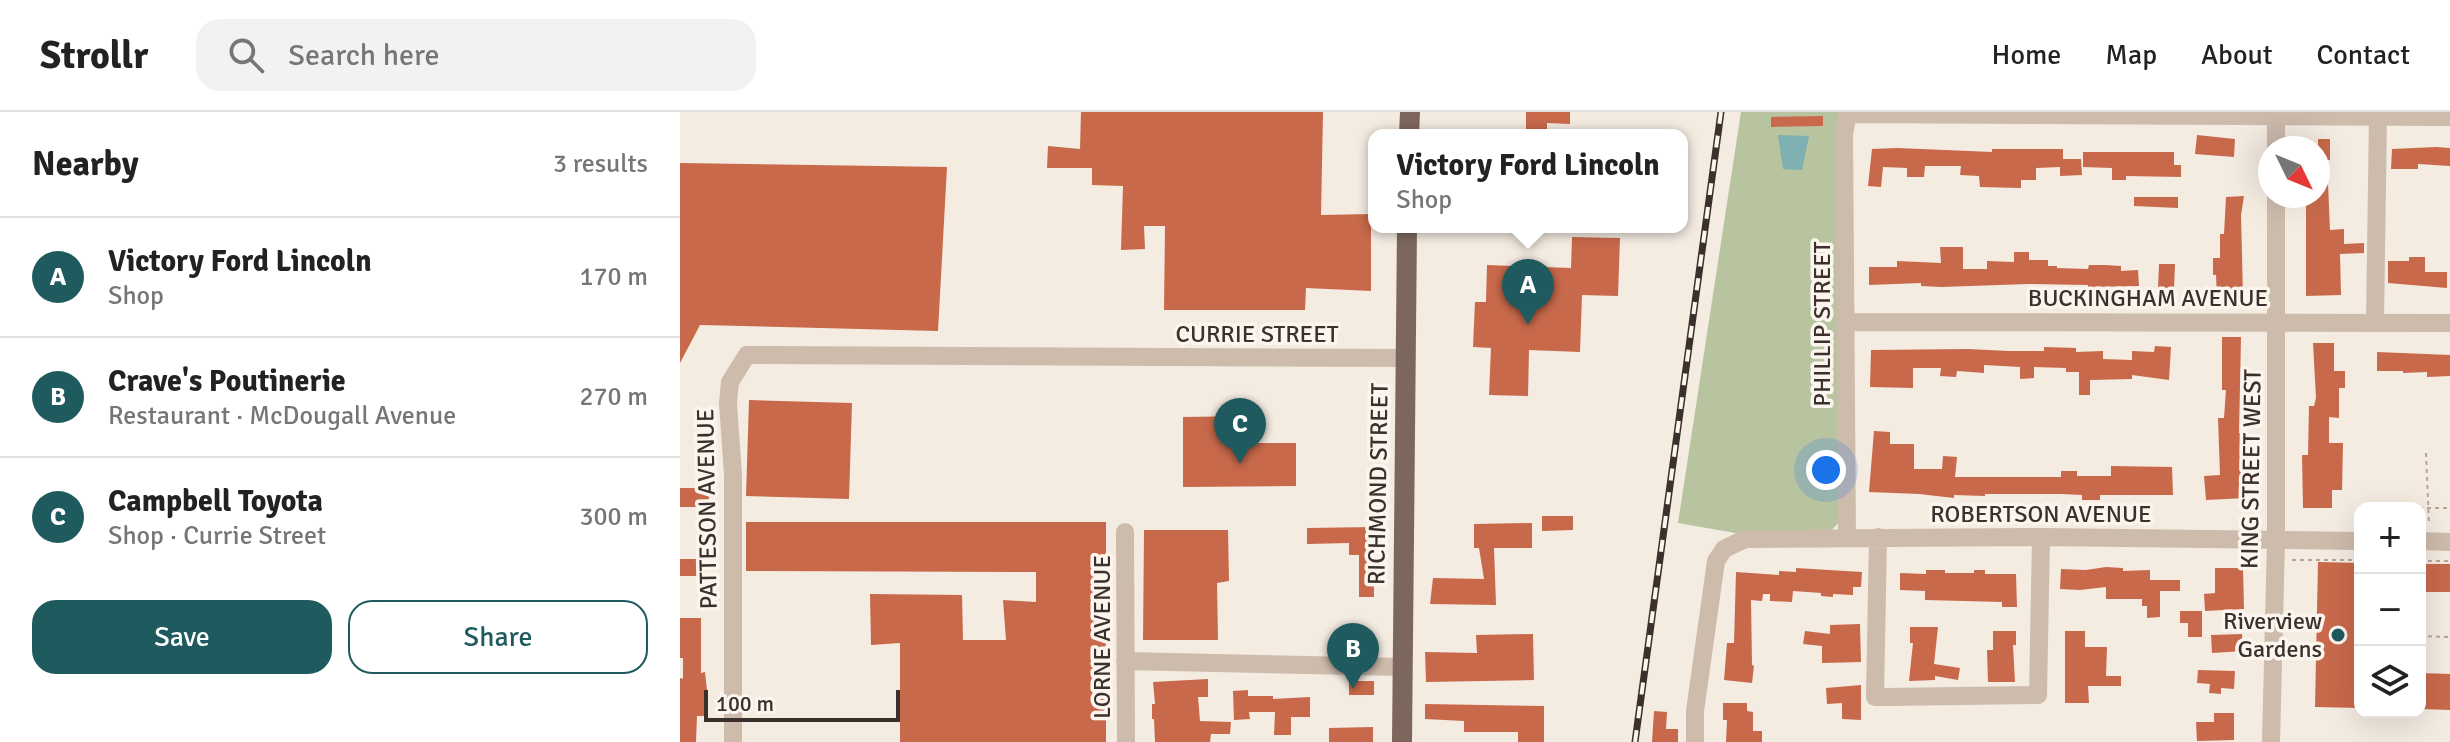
<!DOCTYPE html>
<meta charset="utf-8">
<style>
:root{--surface:#fff;--page:#f2f2f2;--text:#222;--muted:#767676;--line:#e0e0e0;--accent:#1f5a5e}
body{margin:0;font-family:Signika,sans-serif;background:var(--page);color:var(--text)}
.controls{position:absolute;right:24px;bottom:24px;display:grid;overflow:hidden;border-radius:16px;box-shadow:0 8px 32px #0002}
.controls button{width:72px;height:72px;display:grid;place-items:center;padding:0;border:0;border-bottom:2px solid var(--line);background:var(--surface);color:var(--text);font:40px sans-serif}
.compass{position:absolute;left:1578px;top:24px;width:72px;height:72px;border-radius:50%;background:var(--surface);box-shadow:0 8px 32px #0002;rotate:133deg}
.scale{position:absolute;left:24px;bottom:20px;width:196px;box-sizing:border-box;padding-left:8px;border:4px solid #3b302b;border-top:0;font-size:22px;line-height:28px;white-space:nowrap;color:#3b302b;-webkit-text-stroke:6px #fbf5ee;paint-order:stroke}
.you{position:absolute;left:1146px;top:358px;width:28px;height:28px;margin:-20px;border:6px solid #fff;border-radius:50%;background:#1a73e8;box-shadow:0 0 0 12px #1a73e833}
.badge{display:grid;place-items:center;width:52px;height:52px;border-radius:50%;background:var(--accent);color:#fff;font-size:26px;font-weight:700}
.pin{position:absolute;translate:-50% -66px;filter:drop-shadow(0 2px 4px #0008)}
.pin::after{content:'';position:absolute;top:42px;width:28px;height:24px;background:inherit;clip-path:polygon(0 0,100% 0,50% 100%)}
.popup{position:absolute;left:688px;top:17px;width:320px;height:104px;box-sizing:border-box;display:grid;place-content:center;border-radius:16px;background:var(--surface);filter:drop-shadow(0 2px 6px #0005);font-size:26px;white-space:nowrap;color:var(--muted)}
.popup b{font-size:30px;color:var(--text)}
.popup::after{content:'';position:absolute;left:50%;top:100%;margin-left:-16px;border:16px solid transparent;border-top-color:var(--surface)}
.list{margin:0;padding:0;list-style:none}
h2{display:flex;justify-content:space-between;align-items:center;height:104px;margin:0;padding:0 32px;font-size:34px}
h2 small{font-size:26px;font-weight:400;color:var(--muted)}
.list li{display:grid;grid-template-columns:52px 1fr auto;gap:24px;align-items:center;box-sizing:border-box;height:120px;padding:0 32px;border-top:2px solid var(--line)}
.list b{display:block;font-size:30px;white-space:nowrap}
.list p{margin:0;font-size:26px;white-space:nowrap;color:var(--muted)}
.list em{font-size:26px;font-style:normal;color:var(--muted)}
.actions{display:flex;gap:16px;padding:24px 32px}
.actions a{flex:1;padding:18px 0;border:2px solid var(--accent);border-radius:24px;text-align:center;font-size:28px;color:var(--accent)}
.actions .main{background:var(--accent);color:#fff}
.icon{flex:none;width:44px;height:44px;fill:none;stroke:currentColor;stroke-width:2;stroke-linecap:round;stroke-linejoin:round}
.map{position:relative;flex:none;width:1770px;height:630px;overflow:hidden}
header{display:flex;align-items:center;gap:48px;box-sizing:border-box;height:112px;padding:0 40px;background:var(--surface);border-bottom:2px solid var(--line)}
header strong{font-size:38px}
nav{display:flex;gap:44px;margin-inline-start:auto;font-size:28px}
.search{width:560px;height:72px;background:var(--page);display:flex;align-items:center;gap:20px;box-sizing:border-box;padding:0 28px;border-radius:24px;color:var(--muted);font-size:30px}
main{display:flex}
aside{flex:1;background:var(--surface)}
.map>svg:first-child{display:block}
</style>
<header>
<strong>Strollr</strong>
<div class="search"><svg class="icon" aria-label="search" viewBox="0 0 24 24"><circle cx="10" cy="10" r="6"/><path d="M15 15l6 6"/></svg>Search here</div>
<nav><a>Home</a><a>Map</a><a>About</a><a>Contact</a></nav>
</header>
<main>
<aside>
<h2>Nearby<small>3 results</small></h2>
<ul class="list">
<li><span class="badge">A</span><div><b>Victory Ford Lincoln</b><p>Shop</p></div><em>170 m</em></li>
<li><span class="badge">B</span><div><b>Crave's Poutinerie</b><p>Restaurant · McDougall Avenue</p></div><em>270 m</em></li>
<li><span class="badge">C</span><div><b>Campbell Toyota</b><p>Shop · Currie Street</p></div><em>300 m</em></li>
</ul>
<div class="actions"><a class="main">Save</a><a>Share</a></div>
</aside>
<div class="map">
<svg width="1770" height="630" viewBox="0 0 1770 630">
<rect width="100%" height="100%" fill="#f4ebe1"/>
<path fill="#b8c4a0" d="M1061 0H1164L1160 409 1150 420 1061 422 998 411Z"/>
<path fill="#7fb0b2" d="M1098 23 1129 24 1122 58 1103 57Z"/>
<path fill="#c8694b" d="M401 0H643L641 103 691 102V179L626 176 625 198H484L485 114H464L465 137 441 138 443 74 412 73V56H367L368 34 400 37Z
M846 0H890V12L867 11V20H846Z
M1143 4V14L1091 15V5Z
M1517 23 1555 27 1554 45 1515 42Z
M1638 27H1650V48H1647L1650 118 1664 117V132L1684 131V141L1660 142 1661 183 1626 184V84H1638Z
M1756 35 1770 36V54L1738 52V57H1711L1712 37Z
M1218 36 1312 40V37H1383V47H1401L1402 63 1380 64V55L1356 56V68H1341V76L1300 75 1299 64 1280 63 1281 54H1245L1244 65H1227V56L1203 55 1201 75 1188 74 1192 37Z
M1403 40H1494V53H1501V65L1446 64V68H1432V56L1403 55Z
M0 51 267 55 258 219 20 213 0 251Z
M1564 84 1561 103 1563 185 1537 186 1536 163H1533V146H1540V122H1544L1546 85Z
M1454 85H1498V96L1454 94Z
M892 125 940 126 938 184 902 183 900 240 849 238 848 284 809 283 811 236 793 235 795 190H806L807 153 891 156Z
M1260 135H1283V157H1307V149L1334 150V140H1349V148H1368V154H1377V156L1408 157 1409 153H1425L1441 154V159L1458 158 1459 174 1408 175V173L1348 172 1261 175 1241 174V171L1189 173V155H1217V149L1261 151Z
M1729 145H1745V160H1767V176L1708 171V149H1729Z
M1479 152H1495L1494 176H1478Z
M1542 225H1561L1559 321H1562V347H1566V386L1526 388 1524 364 1540 363 1538 306H1544L1546 278H1542Z
M1633 231H1654V259H1665V276H1659V306L1649 305V331H1663L1662 378H1652V396H1623L1622 343H1628L1629 294H1634L1636 286Z
M1475 234 1491 235 1489 268 1452 263V267L1410 268V283H1399V260H1386V256L1354 255V266L1340 267V255L1304 253V261L1277 259 1276 265 1260 264 1261 256H1233V276L1190 275 1191 238 1288 237 1328 239H1364V235L1396 236V240L1423 239V247L1452 248V239L1474 240Z
M1697 240 1770 243V264L1747 265V260L1723 261V259H1697Z
M69 288 172 291 169 387 66 384Z
M565 304V331H616V374L503 375V305Z
M1194 319 1210 320V332H1234V357H1262L1263 344 1277 345 1275 365H1381V359H1397V364H1431V354L1492 355 1493 383H1420V388H1402V383L1381 382H1305V384L1274 383V386L1239 382 1189 380Z
M18 365H29V395H0V376H18Z
M862 404H893V418L862 419Z
M66 410H426V630H220V531L191 533 190 482 282 483 283 528H326L323 488 356 490V460L66 459Z
M852 411V436H814L816 493 750 492 753 466 804 467 799 436H794V412Z
M693 415 694 485H679V443H669V431L627 432V416Z
M464 418H548L549 469 537 471 538 528H463Z
M0 447H22V464H0Z
M1638 450 1680 451V596L1635 595Z
M1740 452H1770V480H1740Z
M1426 455 1443 456V459L1470 458V468H1500V479H1480V505L1467 506V494H1462V487H1426V475L1400 478 1380 477 1381 457 1406 458Z
M1116 456 1182 460 1181 475H1173V483L1153 482V485L1141 484V481L1113 479 1112 490 1090 489V482H1083L1082 489 1071 488 1072 553 1074 554 1072 571 1044 568 1047 531H1054L1056 460 1099 463V459L1116 460Z
M1535 456H1563L1564 497 1525 499 1524 482 1535 481Z
M1246 458H1265V461H1294V458H1305V462H1336L1337 495H1322V490L1245 488V479L1220 478V461L1246 462Z
M1500 499H1522V525H1508V511H1500Z
M0 506H21V561L25 560 28 587 27 604H17L16 630H0V566L3 567V546H0Z
M1180 512 1181 550 1142 551V534L1123 532 1125 519 1150 522V513Z
M1230 515H1258L1254 552 1280 556 1278 568 1255 564V568L1229 569 1233 531H1230Z
M1313 519H1336V533H1333L1335 570H1308L1307 538H1313Z
M1385 519H1405V535H1427L1426 564H1441V574H1408L1409 591H1385Z
M853 522 854 568 746 570 745 540 797 541 796 523Z
M1562 522 1563 539 1532 541 1531 523Z
M1518 558 1555 559 1554 577 1541 576V582L1529 581 1530 572 1517 571Z
M1740 561 1770 562V598L1740 597Z
M528 567V585H518L520 609 551 610 550 622H531L530 630H475L474 607H472V592H475L473 570Z
M669 569H694V583H669Z
M1181 573V608L1162 607V591L1147 592 1146 576Z
M568 578V584H593V587L630 585V605H611V623H594L595 600H569L570 607 554 608 553 579Z
M1043 591H1067V599L1073 600V619H1082V630H1046L1047 608H1043Z
M745 592 864 594V630H838V620H784V609L745 607Z
M974 599 987 600 986 617H998V630H972Z
M1534 601H1554V628L1517 629 1516 610H1534Z
M693 615V630H649V616Z"/>
<g fill="none" stroke-linecap="round" stroke-linejoin="round">
<path stroke="#b9a596" stroke-width="2" stroke-dasharray="4 4" stroke-linecap="butt" d="M1746 341 1749 412
M1691 396H1770
M1612 448H1680
M1740 449H1770
M1740 524 1770 525"/>
<path stroke="#cdbbac" stroke-width="18" d="M1596 0V36
M1168 2 1770 5
M1166 210 1770 211
M1695 210 1698 4
M445 420 446 630
M1167 425 1164 23 1168 0
M1198 425 1195 585H1206L1358 583 1361 425
M1740 429 1770 430
M445 549 722 555
M53 630V363L48 291 50 270 67 243 725 246
M1015 630V599L1036 449 1044 437 1065 427 1361 425 1680 429
M1591 630 1596 429V84"/>
<path stroke="#7d675c" stroke-width="20" d="M729 23 730 0
M722 630 727 115"/>
<g stroke="#3b302b" stroke-width="7">
<path id="rail" d="M955 630 1041 0"/>
</g>
<use href="#rail" stroke="#fbf5ee" stroke-width="4" stroke-dasharray="12" stroke-linecap="butt"/>
</g>
<circle fill="#1f5a5e" stroke="#fbf5ee" stroke-width="3" cx="1658" cy="523" r="8"/>
<g text-anchor="middle" dominant-baseline="central" stroke-width="7" stroke-linejoin="round" paint-order="stroke">
<g font-size="24" fill="#3b302b" stroke="#fbf5ee">
<text x="1468" y="186">BUCKINGHAM AVENUE</text>
<text transform="translate(1142 212) rotate(-90)">PHILLIP STREET</text>
<text x="577" y="222">CURRIE STREET</text>
<text transform="translate(1571 357) rotate(-89)">KING STREET WEST</text>
<text transform="translate(698 372) rotate(-89)">RICHMOND STREET</text>
<text transform="translate(27 397) rotate(-91)">PATTESON AVENUE</text>
<text x="1361" y="402">ROBERTSON AVENUE</text>
<text transform="translate(422 525) rotate(-90)">LORNE AVENUE</text>
</g>
<g font-size="24" fill="#3b302b" stroke="#fbf5ee" text-anchor="end">
<text x="1642" y="509">Riverview<tspan x="1642" dy="28">Gardens</tspan></text>
</g>
</g>
</svg>
<div class="controls">
<button>+</button>
<button>−</button>
<button><svg class="icon" aria-label="layers" viewBox="0 0 24 24"><path d="M12 4l9 5-9 5-9-5zM3 14l9 5 9-5"/></svg></button>
</div>
<svg class="compass" viewBox="-18 -18 36 36"><path d="M0-13l5 13h-10z" fill="#e53935"/><path d="M0 13l5-13h-10z" fill="#767676"/></svg>
<div class="scale">100 m</div>
<div class="you"></div>
<div class="pin badge" style="left:848px;top:213px">A</div>
<div class="popup"><b>Victory Ford Lincoln</b>Shop</div>
<div class="pin badge" style="left:673px;top:577px">B</div>
<div class="pin badge" style="left:560px;top:352px">C</div>
</div>
</main>
